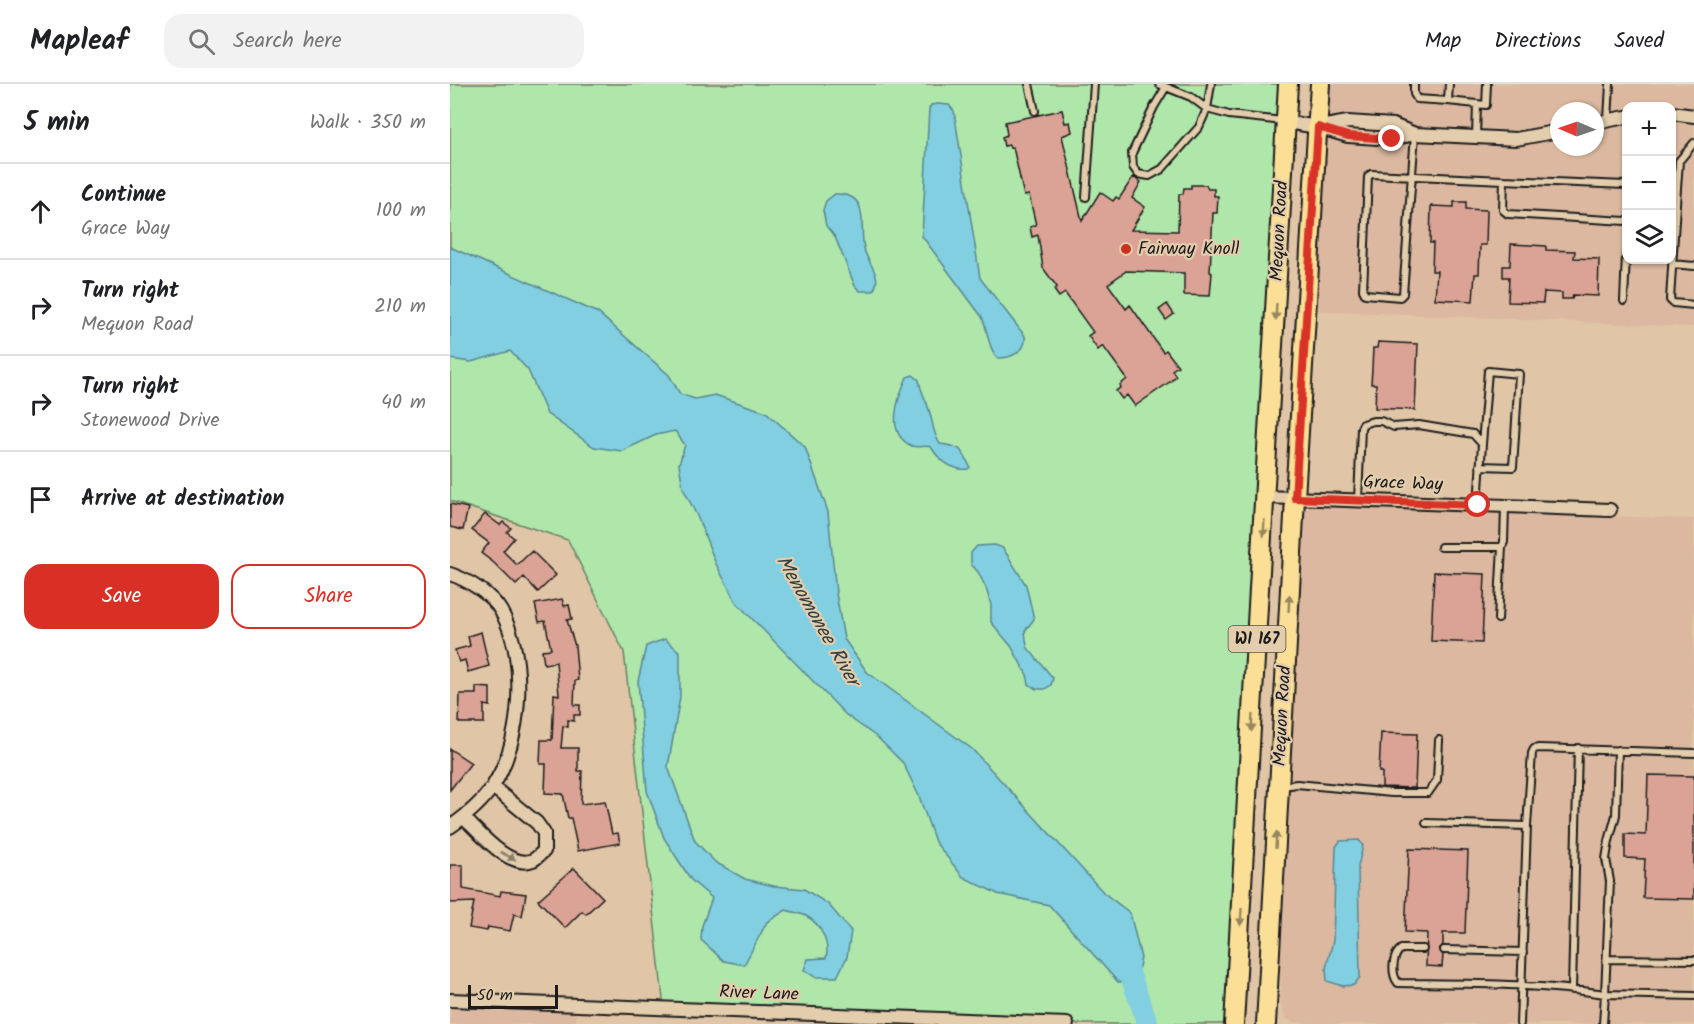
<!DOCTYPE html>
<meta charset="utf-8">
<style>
:root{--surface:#fff;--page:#f2f2f2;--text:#202124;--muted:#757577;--line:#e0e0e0;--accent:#d93025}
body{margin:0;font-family:Kalam,sans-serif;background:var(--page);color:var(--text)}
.controls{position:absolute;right:18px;top:18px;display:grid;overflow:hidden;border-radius:12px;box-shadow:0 2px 4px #0004}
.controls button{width:54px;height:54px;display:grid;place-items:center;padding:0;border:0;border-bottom:2px solid var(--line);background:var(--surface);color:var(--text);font:30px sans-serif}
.compass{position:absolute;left:1100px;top:18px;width:54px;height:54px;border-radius:50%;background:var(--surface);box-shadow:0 2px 4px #0004;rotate:272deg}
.scale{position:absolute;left:18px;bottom:15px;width:90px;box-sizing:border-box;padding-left:6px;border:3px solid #1c1c1c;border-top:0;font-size:16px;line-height:21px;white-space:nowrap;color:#1c1c1c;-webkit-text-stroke:4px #e3cdac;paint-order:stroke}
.stop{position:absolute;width:18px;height:18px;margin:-14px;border:4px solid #d93025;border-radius:50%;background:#fff}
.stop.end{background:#d93025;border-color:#fff;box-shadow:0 2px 6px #0008}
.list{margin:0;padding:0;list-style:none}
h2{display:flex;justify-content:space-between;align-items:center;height:78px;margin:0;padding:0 24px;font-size:26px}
h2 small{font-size:20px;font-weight:400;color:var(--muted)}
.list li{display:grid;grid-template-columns:39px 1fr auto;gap:18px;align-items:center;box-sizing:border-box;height:96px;padding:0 24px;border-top:2px solid var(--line)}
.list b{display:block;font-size:22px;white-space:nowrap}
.list p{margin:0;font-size:20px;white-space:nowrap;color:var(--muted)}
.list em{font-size:20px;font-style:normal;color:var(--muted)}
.actions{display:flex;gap:12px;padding:18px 24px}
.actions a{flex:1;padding:14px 0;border:2px solid var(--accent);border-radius:18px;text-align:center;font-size:21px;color:var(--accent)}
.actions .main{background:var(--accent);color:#fff}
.icon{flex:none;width:33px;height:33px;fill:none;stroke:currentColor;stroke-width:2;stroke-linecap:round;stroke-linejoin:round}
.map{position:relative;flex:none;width:1244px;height:940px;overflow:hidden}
header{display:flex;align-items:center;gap:36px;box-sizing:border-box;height:84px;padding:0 30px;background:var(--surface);border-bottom:2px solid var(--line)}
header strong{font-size:28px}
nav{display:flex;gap:33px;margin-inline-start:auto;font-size:21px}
.search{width:420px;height:54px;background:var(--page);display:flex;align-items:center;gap:15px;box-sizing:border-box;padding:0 21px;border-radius:18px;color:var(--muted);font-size:22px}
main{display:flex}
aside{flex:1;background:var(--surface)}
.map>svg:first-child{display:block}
</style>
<header>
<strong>Mapleaf</strong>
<div class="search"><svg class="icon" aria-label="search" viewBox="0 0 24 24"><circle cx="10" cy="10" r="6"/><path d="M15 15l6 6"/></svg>Search here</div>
<nav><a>Map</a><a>Directions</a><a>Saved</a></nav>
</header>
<main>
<aside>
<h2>5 min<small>Walk · 350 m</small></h2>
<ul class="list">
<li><svg class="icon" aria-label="ahead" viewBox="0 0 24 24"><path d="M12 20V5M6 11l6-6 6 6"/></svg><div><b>Continue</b><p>Grace Way</p></div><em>100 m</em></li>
<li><svg class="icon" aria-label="right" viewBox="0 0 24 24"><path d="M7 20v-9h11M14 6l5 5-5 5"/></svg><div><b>Turn right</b><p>Mequon Road</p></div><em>210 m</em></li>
<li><svg class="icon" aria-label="right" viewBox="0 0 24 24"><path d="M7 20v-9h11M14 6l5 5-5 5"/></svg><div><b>Turn right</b><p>Stonewood Drive</p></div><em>40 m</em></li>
<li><svg class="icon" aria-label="arrive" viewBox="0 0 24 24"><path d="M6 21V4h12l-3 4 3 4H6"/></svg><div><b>Arrive at destination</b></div></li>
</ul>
<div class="actions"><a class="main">Save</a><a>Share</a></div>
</aside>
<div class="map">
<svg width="1244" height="940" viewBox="0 0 1244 940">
<rect width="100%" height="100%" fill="#e1c5a7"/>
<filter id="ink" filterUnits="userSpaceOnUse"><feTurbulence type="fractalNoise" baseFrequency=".0167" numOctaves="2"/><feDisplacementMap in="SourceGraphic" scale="12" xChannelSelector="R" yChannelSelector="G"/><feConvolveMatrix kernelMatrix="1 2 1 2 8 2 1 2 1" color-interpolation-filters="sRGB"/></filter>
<g filter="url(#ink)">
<path fill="#dbb89f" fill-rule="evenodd" d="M874 0H1244V243L861 226ZM1176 22H1222V176H1176ZM1109 27H1145V63H1109Z
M867 422 1244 435V940H870L842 938 835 934 831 917 830 834 852 431 858 425Z
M0 916 126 921V940H0Z"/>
<path fill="#afe6aa" stroke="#668163" stroke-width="1.5" d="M0 0H830L784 940H617L214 924 174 568 118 456 0 417Z"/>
<path fill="#81cfe0" stroke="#598792" stroke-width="1.5" d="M488 20 499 21 504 27 530 194 575 252C577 267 562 274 548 274 538 265 538 246 532 233L472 152 479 25 481 21Z
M385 110C424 109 407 146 415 168 420 182 433 193 423 207H410L405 202 385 153 376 142 373 126 376 117Z
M0 163 148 229 219 291 230 310 245 315 265 311 316 328 355 363 378 428 386 509 394 555 417 588 522 665 654 809 680 829 691 874 685 899 668 898 599 821 548 810 513 793 485 758 469 712 453 679 428 654 396 631 286 518 266 480 247 432 233 404 229 380 235 361 225 347 206 351 172 367 144 363 97 330 78 286 60 267 21 278 0 275Z
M463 291 469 296C471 310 475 312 478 323 483 336 482 348 490 360 512 363 511 364 520 383L518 385C502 387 489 376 481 363 475 361 468 364 462 362 434 350 448 313 457 293Z
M545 461 553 464 576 501 584 535 575 547 577 563 603 594 601 601 595 605H586L579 600 577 591 561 562 541 538V521L536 504 528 488 521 480V469L527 462Z
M215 555 230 568V613L218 683 245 757 265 778 295 795 324 802 354 805 378 820 401 847 397 873 387 893H365L354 886 358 875 376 874C380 859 370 839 356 832 350 829 342 828 336 826L317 838 294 881 274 877 251 856 252 842 262 814 241 796 214 754 197 707 188 597 196 562Z
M909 756 913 762 908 782 910 893 904 901 893 902 877 897 876 884 883 857 886 763 890 757Z"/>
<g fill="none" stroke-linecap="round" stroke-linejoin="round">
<path stroke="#81cfe0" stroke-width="21" d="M671 875 678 885 698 940"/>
</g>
<path fill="#dba395" stroke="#1c1c1c" stroke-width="1.5" d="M612 26 615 39 620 38 622 48 612 52 632 137 650 108 663 117 666 113 669 115 683 93 691 98 682 114 695 123 681 146 728 147 729 110H733L734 104H741V101H756L758 105H764V112H768L767 129H763L760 188 762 189 760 212 734 211V189L676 187 658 200 676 225 680 221 713 268 716 266 728 282 722 286 726 292 721 297 685 322 677 311 672 315 666 307 671 303 670 301 677 295 653 262 648 266 638 252 643 248 615 209 609 213 604 206 607 203 593 184 588 151 582 153 580 143 586 141 579 111 574 112 563 63 560 64 559 61 554 62 552 53 557 51 555 38Z
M1004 118H1016V125L1037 126 1036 161H1030L1029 190H1025L1023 217 985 215 987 187H982L983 159H980L981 122 1004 123Z
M1061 160 1096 162V166L1125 167 1124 174 1149 175 1148 212 1123 211 1122 215H1112V209L1094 208 1093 219 1058 218 1059 193H1053V182H1060Z
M717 220 724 230 716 236 709 226Z
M928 258 968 260 965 326 925 324 926 300H921L922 285 923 264H927Z
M0 420 18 424 13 446 0 443Z
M35 430 50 441 53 438 61 444 57 448 64 454 53 467 67 481 82 467 106 491 88 508 74 493 66 501 44 479 31 469 39 459 22 446Z
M984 488 1035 490 1032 559 981 557Z
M112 515 114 522 119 521 122 535 117 536 125 562 128 596 125 597 124 621H130V631H124V637L118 636V643L113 642 111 664H128V687H132L131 720 155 717 162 750 168 749 170 759 128 767 121 734H118L113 710 95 709 96 680H90L91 656H102L104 610 109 611 106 578 94 580 92 566 101 565 95 537 89 538 85 520Z
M31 548 39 582 18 588 15 576 9 578 5 566 20 562 18 552Z
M26 603 40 604V622L34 621V639H9L10 610H26Z
M931 649 967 650 965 704 932 703V688H929Z
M0 665 21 679 0 706Z
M1198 691 1244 692V815L1193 814 1195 775 1175 774V750L1196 751Z
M959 765 1018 767 1015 849H993V861L989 865 993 871 992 883 976 882 977 849 955 848Z
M0 781H13V805L50 812 51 807 76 810 72 832 64 830 60 847 38 843 37 847 19 844 24 818 0 819Z
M124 784 153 814 136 830 132 827 115 844 88 816Z"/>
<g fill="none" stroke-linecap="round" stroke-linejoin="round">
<g stroke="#1c1c1c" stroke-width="10">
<path id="service" d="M579 0 585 27
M709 0 716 3 704 23 682 69 683 83 688 90 699 92 712 85 749 43 757 25 779 31 833 37
M964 0V10L967 15 998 17
M999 0 998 17 1036 21 1037 0
M716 3 741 13 757 25 761 0
M1158 36 1160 0
M965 50 953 210 950 213 915 210 913 206 918 93 921 90 1054 96 1053 126 1058 130 1176 137
M1026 53 1027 20
M1054 96 1176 101
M1222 104H1227L1220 216 1223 219 1244 221
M1227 104 1229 77 1244 59
M636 113 644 0
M1222 180 1244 182
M1174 217 1176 171
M1030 382 1063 383 1069 290 1038 287 1032 360
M908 416 911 344 913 340 923 337H931L944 343 969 341 1023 350 1032 360 1028 421
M991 463H1052L1054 458 1055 423
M1048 535 1052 463
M833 702 847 700 942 709H978L987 696 989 656
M976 739 1077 742 1082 669 1084 665 1089 664 1244 669
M973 865H951C942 872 941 890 948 899 1017 900 1086 899 1155 910L1160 797 1156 775 1159 757 1166 731 1168 666
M994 866 1073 868
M1157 875 1244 876
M1122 905 1128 664
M1070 940 1077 742
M1153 940 1155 910 1244 912"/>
</g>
<g stroke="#1c1c1c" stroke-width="16">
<path id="minor" d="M1222 29 1244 32
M836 38 868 43 898 52 942 55 965 50 1066 55 1109 47
M1145 39 1176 33
M870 43 898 38 943 41 965 50
M815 413 1160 426
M0 490C18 496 41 510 51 527 78 576 72 656 43 702 32 719 16 732 0 743
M14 734C29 748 60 786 83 776 87 774 90 770 94 767V749L87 739 43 703
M0 916 617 940"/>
</g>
<g stroke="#1c1c1c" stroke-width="22">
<path id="primary" d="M784 940 838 0
M816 940 845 414 870 0"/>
</g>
<use href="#service" stroke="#e3cdac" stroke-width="6"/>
<use href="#minor" stroke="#e3cdac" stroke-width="12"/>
<use href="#primary" stroke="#fbdf96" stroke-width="18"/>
</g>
<defs><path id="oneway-solid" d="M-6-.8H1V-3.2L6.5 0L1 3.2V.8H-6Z" transform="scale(1.5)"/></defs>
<g fill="#97875f">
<use href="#oneway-solid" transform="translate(826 228) rotate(93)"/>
<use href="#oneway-solid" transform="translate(814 444) rotate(93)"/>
<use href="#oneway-solid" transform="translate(839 519) rotate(-87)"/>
<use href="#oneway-solid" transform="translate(802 639) rotate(93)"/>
<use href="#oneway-solid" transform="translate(826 756) rotate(-87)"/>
<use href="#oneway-solid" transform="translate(791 833) rotate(94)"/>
</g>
<use fill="#897d6b" href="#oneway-solid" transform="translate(58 772) rotate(28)"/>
</g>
<g fill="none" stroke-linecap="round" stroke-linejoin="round" filter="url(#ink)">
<path stroke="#d93025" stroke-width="8" d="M942 55 898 52 868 43 845 414 1028 421"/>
</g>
<circle fill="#c8321e" stroke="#e3cdac" stroke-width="2" cx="676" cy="165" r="6"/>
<g text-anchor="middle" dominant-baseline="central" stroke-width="4.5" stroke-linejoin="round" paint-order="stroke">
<rect fill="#e3cdac" stroke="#585147" stroke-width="1.5" x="778.5" y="542" width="57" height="26" rx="4.5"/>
<g font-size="16" font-weight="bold" fill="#1c1c1c">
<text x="807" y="555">WI 167</text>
</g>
<g font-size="18" fill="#1c1c1c" stroke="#e3cdac">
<text transform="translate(830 147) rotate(-87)">Mequon Road</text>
<text transform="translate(953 400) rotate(2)">Grace Way</text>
<text transform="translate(833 632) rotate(-87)">Mequon Road</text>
<text transform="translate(309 910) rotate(2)">River Lane</text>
</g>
<g font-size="18" fill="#1c1c1c" stroke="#e3cdac" text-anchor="start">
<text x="688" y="165">Fairway Knoll</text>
</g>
<g font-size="20" font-style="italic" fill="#304043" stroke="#e3cdac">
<text transform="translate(367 537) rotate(60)">Menomonee River</text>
</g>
</g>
</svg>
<div class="controls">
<button>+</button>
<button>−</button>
<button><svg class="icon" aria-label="layers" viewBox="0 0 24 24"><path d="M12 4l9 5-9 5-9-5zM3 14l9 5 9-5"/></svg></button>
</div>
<svg class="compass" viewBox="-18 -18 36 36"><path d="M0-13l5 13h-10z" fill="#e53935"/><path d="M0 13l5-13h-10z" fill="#757577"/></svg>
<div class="scale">50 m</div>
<div class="stop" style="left:1028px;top:421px"></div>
<div class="stop end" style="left:942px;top:55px"></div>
</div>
</main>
